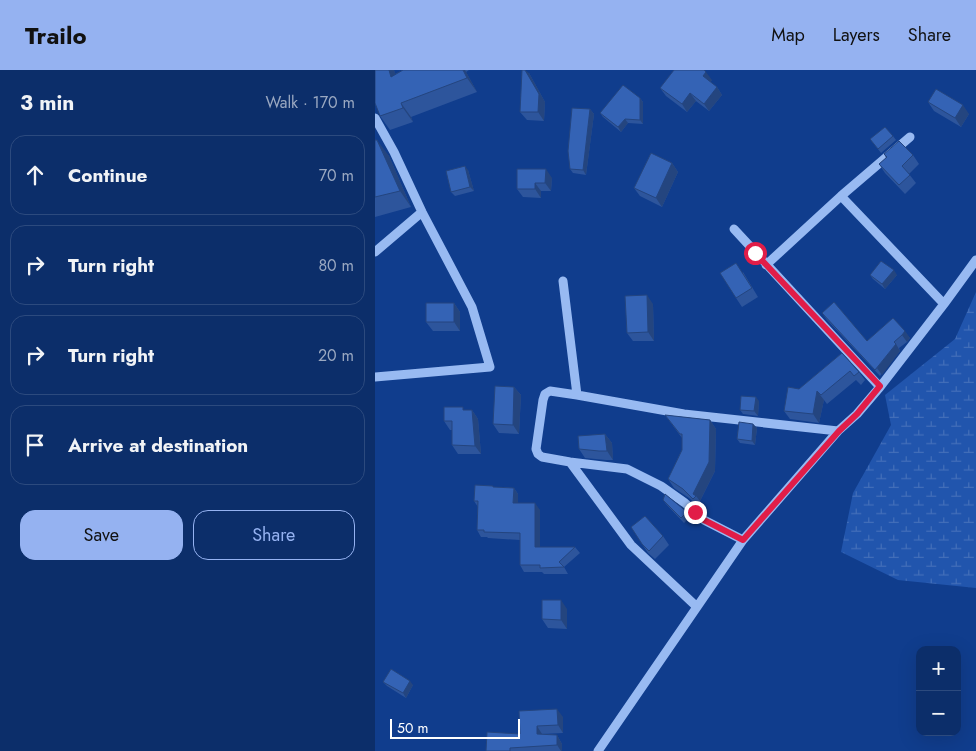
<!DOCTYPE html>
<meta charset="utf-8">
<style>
:root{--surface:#0c2e6a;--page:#1a3a72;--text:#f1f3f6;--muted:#9aa8c1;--line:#2c4a7e;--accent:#95b2f1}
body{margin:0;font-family:Jost,sans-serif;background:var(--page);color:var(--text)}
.controls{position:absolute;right:15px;bottom:15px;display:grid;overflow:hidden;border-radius:10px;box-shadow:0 5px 20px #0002}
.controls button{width:45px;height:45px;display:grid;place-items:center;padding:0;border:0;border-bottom:1px solid var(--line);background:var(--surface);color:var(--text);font:25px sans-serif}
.scale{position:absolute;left:15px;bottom:12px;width:130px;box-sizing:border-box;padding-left:5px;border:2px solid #fff;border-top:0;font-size:14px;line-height:18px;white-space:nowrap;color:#fff;-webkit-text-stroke:4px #103d8d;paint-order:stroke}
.stop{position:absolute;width:15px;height:15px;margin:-11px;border:4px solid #e11d48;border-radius:50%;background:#fff}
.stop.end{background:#e11d48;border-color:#fff;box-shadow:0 1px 5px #0008}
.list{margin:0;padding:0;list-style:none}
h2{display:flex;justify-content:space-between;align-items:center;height:65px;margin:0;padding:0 20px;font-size:21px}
h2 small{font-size:16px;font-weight:400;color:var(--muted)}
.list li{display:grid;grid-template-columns:32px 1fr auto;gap:15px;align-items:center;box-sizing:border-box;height:80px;margin:0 10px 10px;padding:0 10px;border:1px solid var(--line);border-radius:15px}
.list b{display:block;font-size:19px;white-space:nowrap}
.list em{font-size:16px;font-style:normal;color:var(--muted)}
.actions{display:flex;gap:10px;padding:15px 20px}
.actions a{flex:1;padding:11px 0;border:1px solid var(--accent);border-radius:15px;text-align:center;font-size:18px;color:var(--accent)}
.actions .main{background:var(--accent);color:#111}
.icon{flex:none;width:28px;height:28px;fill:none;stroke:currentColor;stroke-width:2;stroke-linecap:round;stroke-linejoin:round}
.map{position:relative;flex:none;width:601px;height:681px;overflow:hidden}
header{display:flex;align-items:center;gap:30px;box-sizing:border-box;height:70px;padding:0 25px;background:var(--accent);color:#111}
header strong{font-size:24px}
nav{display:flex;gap:28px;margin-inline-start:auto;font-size:18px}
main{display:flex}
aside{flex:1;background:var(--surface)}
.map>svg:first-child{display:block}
</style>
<header>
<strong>Trailo</strong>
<nav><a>Map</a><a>Layers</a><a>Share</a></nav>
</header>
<main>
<aside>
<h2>3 min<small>Walk · 170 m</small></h2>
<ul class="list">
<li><svg class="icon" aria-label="ahead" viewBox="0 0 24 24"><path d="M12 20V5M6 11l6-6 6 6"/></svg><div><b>Continue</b></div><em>70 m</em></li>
<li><svg class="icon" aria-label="right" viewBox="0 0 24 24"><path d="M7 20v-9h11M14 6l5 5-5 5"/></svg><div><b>Turn right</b></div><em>80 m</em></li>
<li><svg class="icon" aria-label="right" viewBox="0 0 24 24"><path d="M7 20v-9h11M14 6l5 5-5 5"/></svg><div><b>Turn right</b></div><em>20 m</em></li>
<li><svg class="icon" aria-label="arrive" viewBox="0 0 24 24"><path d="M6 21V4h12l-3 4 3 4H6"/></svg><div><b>Arrive at destination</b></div></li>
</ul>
<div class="actions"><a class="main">Save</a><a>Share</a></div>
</aside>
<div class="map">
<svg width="601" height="681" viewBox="0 0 601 681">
<defs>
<pattern id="wetland-marsh" width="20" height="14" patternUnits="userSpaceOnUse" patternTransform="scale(1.25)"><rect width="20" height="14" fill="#2155ad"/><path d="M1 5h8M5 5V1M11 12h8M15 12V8" fill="none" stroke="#426eb9"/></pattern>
</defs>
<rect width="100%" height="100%" fill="#103d8d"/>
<path fill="url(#wetland-marsh)" d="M601 222V518L523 510 466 482 478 423 516 355 510 325 580 269Z"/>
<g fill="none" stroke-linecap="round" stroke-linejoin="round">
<path stroke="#98baf2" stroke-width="9" d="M0 48 19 82 47 142 97 237 115 297 0 307
M466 126 569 234
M359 159 505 317
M0 182 47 142
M391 195 466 126 535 67
M188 211 202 325 309 344 463 361
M202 325 175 321 170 324 168 330 161 379 163 384 167 387 195 392 252 399 286 416 310 433 329 450 368 470
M195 392 256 475 322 537
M223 681 368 470 463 361 482 344 505 317 569 234 601 190"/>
</g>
<path fill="#2d559c" d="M0 0H19L20 4 28 0H94L91 2 102 22 36 47 38 52 15 60 5 46Z
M154 3 170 32 169 51 152 50 145 42Z
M337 10 335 12 342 17 347 25 334 41 321 31 312 42 291 26 285 18Z
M265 28 268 32V54L253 53 246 62 228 47 225 43Z
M553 32 594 44 586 57 559 41Z
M215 39 219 44 211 105 198 103 195 99Z
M518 66 521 70 506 83 495 69Z
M0 70 14 86 36 137 0 147Z
M509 84 538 85 544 94 534 104 541 113 530 124 510 103 504 94 511 88Z
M297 93 303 102 287 137 265 126 259 118Z
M93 100 99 121 80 126 76 122Z
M177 108 176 121H166V128L148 127 142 119Z
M368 202 383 227 367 237 361 228Z
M495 205H522L510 219 498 209Z
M79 233 85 242V261H58L51 252Z
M278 234 279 271H258L252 263Z
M447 243 492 271 518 248 535 268 532 272 524 278 525 281 505 306 452 250Z
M467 283 484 302 490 310 486 315 481 310 452 334 449 330 444 353 415 349 409 341 424 319Z
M139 317 146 325 144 364 124 363 118 354Z
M384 331 383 346 368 344 365 340Z
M90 340H97L103 349 106 384H83L77 375V360H75L69 351Z
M290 345 335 350 341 359 340 401 325 431 327 435 325 438 314 428 299 418 293 409 307 380V368Z
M378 354 382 358 380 375 365 373 362 369Z
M230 364 237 373 238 390H231L210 388 204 379Z
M120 417 139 418 143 424V433L165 440V477H200L205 483 189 497 193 504H169L167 502H149L145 495V470L113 468 112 467H106L102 460 103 437 99 431Z
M288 430 312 442 316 446 309 453 291 434Z
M288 466 294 475 280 489 273 483 267 474Z
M192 539V559L173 558 167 549Z
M8 612 38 615 31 628 12 616Z
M144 641 188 647V663L167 664 182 665 187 674V681H111L145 664Z"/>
<path fill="#24457f" d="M14 0H19L26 21 16 7Z
M88 0H90L102 22 92 8Z
M150 0 154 3 170 32 169 51 163 42Z
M331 2 337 10 334 14 328 6Z
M342 17 347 25 334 41 329 34Z
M315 23 321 31 312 42 307 34Z
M265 28 268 32V54L265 50Z
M26 33 36 47 38 52 28 38Z
M588 35 594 44 586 57 580 48Z
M215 39 219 44 211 105 208 100Z
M250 49 253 53 246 62 243 57Z
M2 70 14 86 36 137 25 121Z
M297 93 303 102 287 137 281 128Z
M90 96 93 100 99 121 95 117Z
M171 99 177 108 176 121 170 113Z
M160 113 166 121V128L160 119Z
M519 200 522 205 510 219 507 214Z
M272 225 278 234 279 271 273 262Z
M79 233 85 242V261L79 252Z
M530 261 535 268 532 272 527 265Z
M521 274 525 281 507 305 502 298Z
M139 317 146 325 144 364 138 355Z
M442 321 449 330 444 353 438 344Z
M381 327 384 331 383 346 379 341Z
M97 340 103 349 106 384 100 376Z
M335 350 341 359 340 401 325 431 321 426 318 424Z
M378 354 382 358 380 375 377 371Z
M230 364 237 373 238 390 232 381Z
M139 418 143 424V440L138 433Z
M160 433 165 440V483L160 477Z
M186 530 192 539V559L186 550Z
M35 611 38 615 31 628 28 623Z
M182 639 188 647V663L183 655Z
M162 656 167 664 168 673 162 664Z
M182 665 187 674V681H186L182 675Z"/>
<path fill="#3463b5" stroke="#24457f" d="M0 0H14L16 7 28 0H88L92 8 26 33 28 38 5 46 0 33Z
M147 0H150L164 24 163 42H145Z
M299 0H329L331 2 328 6 342 17 329 34 315 23 307 34 285 18Z
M248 15 265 28V50L250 49 243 57 225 43Z
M561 19 588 35 580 48 553 32Z
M197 38 215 39 208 100 195 99 193 81Z
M510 57 518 66 503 79 495 69Z
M0 70H2L25 121 0 127Z
M524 71 538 85 527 96 535 105 524 115 504 94 512 87 509 84Z
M276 83 297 93 281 128 259 118Z
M90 96 95 117 76 122 71 101Z
M142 99H171L170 113H160V119H142Z
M506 191 519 200 507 214 495 205Z
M361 193 377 218 361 228 345 203Z
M272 225 273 262 252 263 250 226Z
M459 232 492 271 518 248 530 261 527 265 519 272 521 274 500 300 447 243Z
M51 233H79V252H51Z
M467 283 484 302 479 306 475 301 446 325 442 321 438 344 409 341 413 317 424 319Z
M120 316 139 317 138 355 118 354Z
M366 326 381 327 379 341 365 340Z
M69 337H88V340H97L100 376 77 375V351H69Z
M290 345 335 350 334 392 318 424 321 426 318 429 308 419 293 409 307 380V364H305Z
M364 352 378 354 377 371 362 369Z
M230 364 232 381H224L204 379 203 366Z
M100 415 118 416V417L139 418 138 433H160V477H200L184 492 189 497 165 498V495H145V463L109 462V460H102L103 431H99Z
M290 424 312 442 306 448 288 430Z
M270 446 288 466 274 481 267 474 256 457Z
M167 530H186V550L167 549Z
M16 599 35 611 28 623 8 612Z
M182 639 183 655 162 656V664L182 665V675L135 678V681H111L112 662 145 664 144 641Z"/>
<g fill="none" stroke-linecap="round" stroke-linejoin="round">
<path stroke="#e11d48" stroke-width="6" d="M320 442 329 450 368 470 464 361 482 344 505 316 380 183"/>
</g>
</svg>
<div class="controls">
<button>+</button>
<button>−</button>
</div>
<div class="scale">50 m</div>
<div class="stop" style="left:380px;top:183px"></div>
<div class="stop end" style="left:320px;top:442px"></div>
</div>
</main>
